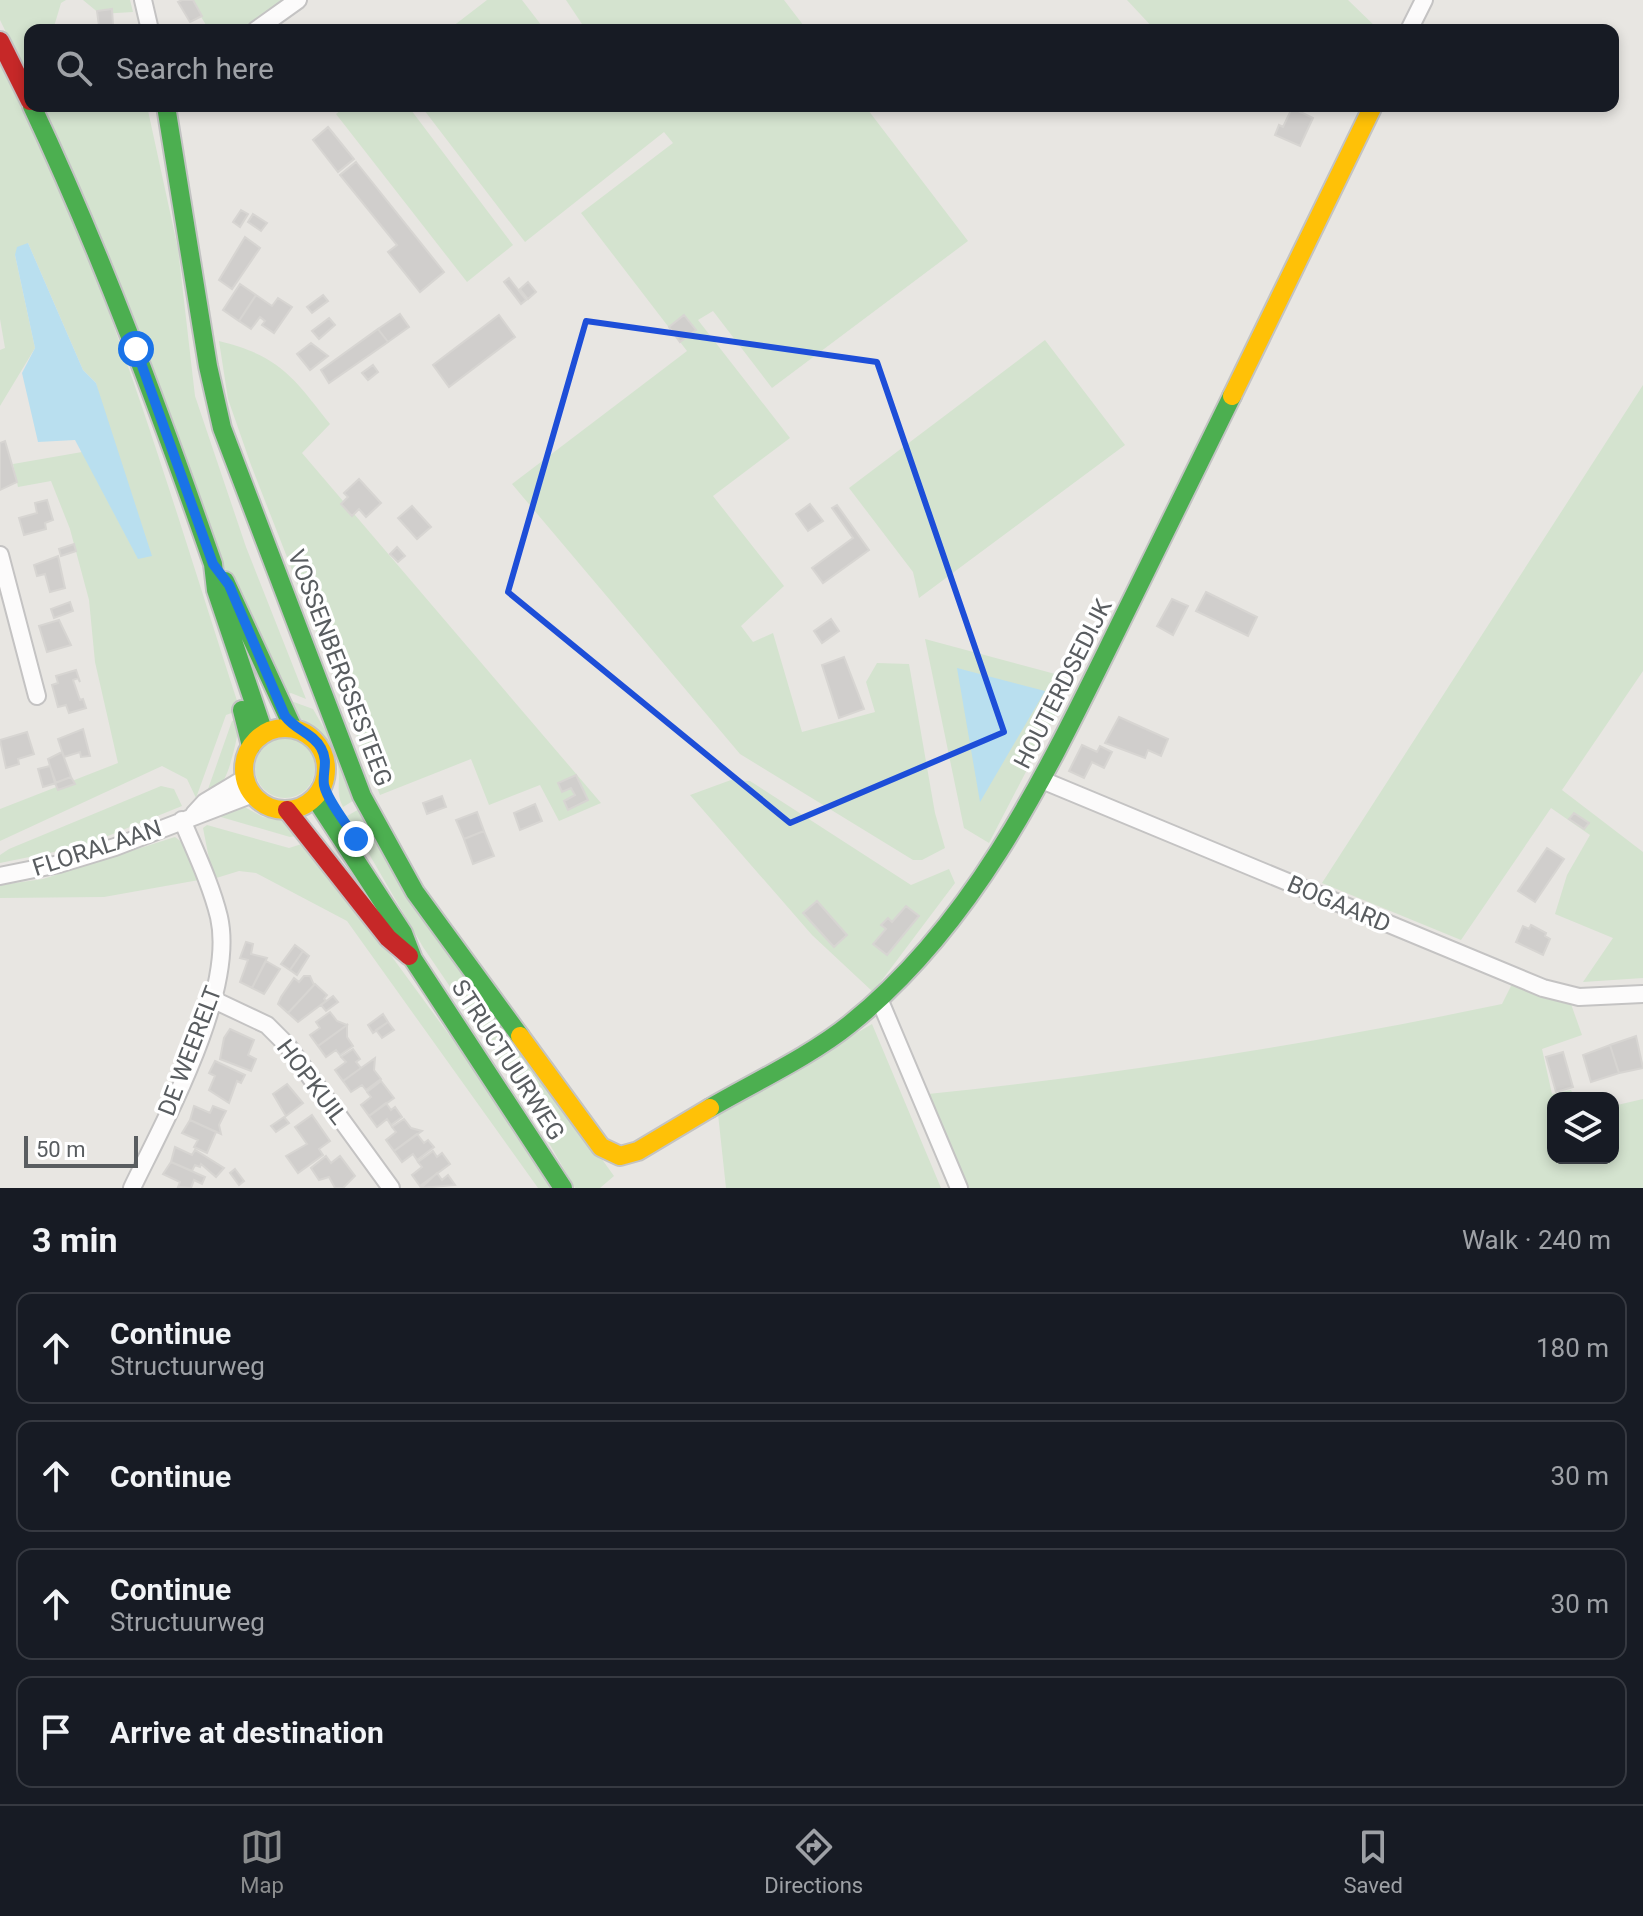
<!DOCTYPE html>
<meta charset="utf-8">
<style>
:root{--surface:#171b24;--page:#20242c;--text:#f1f3f6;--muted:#9ea1a6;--line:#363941;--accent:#8b8d8e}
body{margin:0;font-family:Roboto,sans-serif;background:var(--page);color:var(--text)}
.controls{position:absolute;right:24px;bottom:24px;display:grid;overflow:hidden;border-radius:16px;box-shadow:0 4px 12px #0003}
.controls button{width:72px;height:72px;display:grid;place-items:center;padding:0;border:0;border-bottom:2px solid var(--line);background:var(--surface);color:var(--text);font:40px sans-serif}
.scale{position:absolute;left:24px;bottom:20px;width:114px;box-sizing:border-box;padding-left:8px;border:4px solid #595d60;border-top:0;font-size:22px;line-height:28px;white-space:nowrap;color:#595d60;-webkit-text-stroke:6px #fff;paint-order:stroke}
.stop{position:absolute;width:24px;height:24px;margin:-18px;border:6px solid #1a73e8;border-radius:50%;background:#fff}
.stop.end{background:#1a73e8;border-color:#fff;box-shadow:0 2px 8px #0008}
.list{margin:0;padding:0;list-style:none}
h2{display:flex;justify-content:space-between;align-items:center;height:104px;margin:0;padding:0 32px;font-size:34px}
h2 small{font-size:26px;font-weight:400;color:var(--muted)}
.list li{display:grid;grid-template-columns:52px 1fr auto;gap:24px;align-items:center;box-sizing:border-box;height:112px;margin:0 16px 16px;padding:0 16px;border:2px solid var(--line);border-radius:16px}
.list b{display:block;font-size:30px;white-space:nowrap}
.list p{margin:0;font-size:26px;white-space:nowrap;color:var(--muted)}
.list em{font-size:26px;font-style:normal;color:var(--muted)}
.icon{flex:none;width:44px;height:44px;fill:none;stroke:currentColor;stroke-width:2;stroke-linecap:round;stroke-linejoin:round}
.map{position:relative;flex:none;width:1643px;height:1188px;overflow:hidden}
.search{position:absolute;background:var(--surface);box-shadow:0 4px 12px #0003;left:24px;right:24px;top:24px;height:88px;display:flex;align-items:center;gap:20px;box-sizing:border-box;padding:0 28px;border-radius:16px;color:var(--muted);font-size:30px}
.sheet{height:616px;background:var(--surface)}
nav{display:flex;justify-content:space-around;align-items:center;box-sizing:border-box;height:112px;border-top:2px solid var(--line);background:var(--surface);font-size:22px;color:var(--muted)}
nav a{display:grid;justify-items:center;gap:4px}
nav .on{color:var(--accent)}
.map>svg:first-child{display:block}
</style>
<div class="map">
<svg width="1643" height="1188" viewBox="0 0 1643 1188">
<rect width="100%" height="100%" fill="#e8e6e2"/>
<path fill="#d4e3cf" d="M0 0H66L61 3 53 30H30V81L0 20Z
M83 0H130L133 12 100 14Z
M191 0H284L245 30H209Z
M487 0H522L545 30H448Z
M566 0H784L807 30H586Z
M1127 0H1348L1379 30H1155Z
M0 60C106 266 168 490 240 710L226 715 196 798 187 779 162 766 0 841V809L118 763 95 662 89 600 70 529 51 481 18 487 13 464 82 452 138 558 96 383 83 370 28 243 15 255 35 348 0 406V350L5 348 0 319Z
M42 106H147L178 249 195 396 246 547 306 699 291 693 282 696 223 566Z
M346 106H408L513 245 467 282 336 114Z
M421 106H865L968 241 772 388 713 311 698 320 790 438 713 496 784 586 741 626 753 642 773 633 802 732 875 712 866 682 877 663 909 664 935 813 945 848 922 860H913L740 754 512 484 687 351 581 213 673 143 664 132 525 242Z
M1045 340 1125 445 919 598 913 572 849 488Z
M219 341C280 356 293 377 330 424L302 453 601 803 559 821 540 785 489 805 471 759 380 795 251 465 228 399Z
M1643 385V671L1562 790 1643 852V978L1583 982 1613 938 1555 914 1567 875 1590 835 1551 808 1461 940 1322 883Z
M925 639 1074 679 989 843 964 828Z
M291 701 313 709 333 744 356 799 343 807C337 795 339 789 339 776 337 744 322 728 293 715Z
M240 719C239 731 230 772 223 781 219 785 212 788 207 792L232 721Z
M255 768a30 30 0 1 1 60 0a30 30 0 1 1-60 0Z
M731 780 750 781 911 885 949 869 955 883 873 992 812 935 690 795Z
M161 786 174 789 182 806 83 846 0 863V855L9 849Z
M239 804 263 817 285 821 297 836 290 837 214 815Z
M361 808 425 914 614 1176 600 1188H575L506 1069 423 947 347 816Z
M207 825 289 848 308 842 477 1073 553 1188H538L347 921 256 873 239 871 213 879 203 828Z
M175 837 187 846 199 880 104 897 0 898V885L43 879Z
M1512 984 1571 1004 1582 1035 1542 1049 1552 1094 1571 1090 1575 1098H1553V1158H1613V1106L1643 1099V1188H967L928 1094C1122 1074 1312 1044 1502 1004Z
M872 1024 941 1188H726L718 1114Z"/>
<path fill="#b9dfef" d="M28 243 83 370 96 383 152 556 138 559 75 440 38 442 22 373 35 348 15 255 17 247Z
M957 668 1045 691 980 802Z"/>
<path fill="#d0cecc" stroke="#d7d5d2" stroke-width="2" d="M182 0H193L202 16 190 22 178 2Z
M112 9 113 25 99 26 97 11Z
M1292 108 1313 118 1300 146 1275 135 1279 125 1283 127Z
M328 127 354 159 338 172 313 140Z
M356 162 444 272 420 292 388 252 397 245 340 175Z
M241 210 248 214 240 227 233 222Z
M253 214 267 223 261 231 248 222Z
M245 237 260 248 232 289 219 280Z
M509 278 526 300 521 304 504 282Z
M528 282 536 292 528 299 520 289Z
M240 284 256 295 239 321 223 310Z
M256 295 272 306 278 298 292 307 274 333 262 325 265 321 260 317 251 329 239 321Z
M323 295 328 301 312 313 307 307Z
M400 314 409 327 388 342 378 329Z
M499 315 515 337 449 387 433 365Z
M684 315 696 330 680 342 669 327Z
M329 318 335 325 319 339 312 331Z
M378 329 388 342 329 383 321 370Z
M311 343 328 356 310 370 297 354Z
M373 365 378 372 368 380 362 373Z
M5 441 17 482 0 490V443Z
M359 479 381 503 366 517 359 509 352 516 341 504 348 497 344 493Z
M47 500 53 520 45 523 46 529 24 535 19 518 37 513 35 503Z
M810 504 823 521 808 531 796 514Z
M837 505 869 550 823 583 812 568 853 538 832 508Z
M412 506 431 527 417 539 398 518Z
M74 544 76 551 61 556 59 549Z
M397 547 405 556 398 562 390 554Z
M58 556 65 588 50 592 45 574 37 576 34 565Z
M1206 592 1257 617 1248 636 1196 611Z
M1172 599 1188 606 1173 635 1157 626Z
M70 602 73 611 54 618 51 609Z
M831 619 839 631 822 643 814 631Z
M59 620 71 645 47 652 39 626Z
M844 657 864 709 839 718 822 665Z
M76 670 80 682 78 678 73 680 80 700 83 699 86 708 69 713 66 705 58 707 52 685 58 683 56 676Z
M1119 717 1168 739 1161 756 1148 750 1145 758 1105 743Z
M83 729 90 756 81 757 80 752 64 757 58 739Z
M27 732 34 754 18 759 19 764 6 768 0 740Z
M1082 745 1097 752 1100 746 1112 752 1104 768 1092 762 1084 778 1069 771Z
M62 752 71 777 55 783 48 759Z
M50 766 56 783 43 787 38 769Z
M576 775 588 800 568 810 564 801 575 795 571 788 562 792 558 783Z
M71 777 75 784 58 790 55 783Z
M442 796 446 807 427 814 423 803Z
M535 804 542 821 520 830 514 813Z
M477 812 484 831 464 839 456 820Z
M1574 813 1589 823 1584 829 1569 819Z
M484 831 494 856 473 864 464 839Z
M1547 848 1564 859 1535 902 1518 891Z
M817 901 847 935 834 947 803 913Z
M906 906 919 916 887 955 873 944 886 929 881 925 888 918 892 922Z
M1531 925 1546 933 1545 936 1550 939 1543 955 1516 942 1523 926 1529 929Z
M246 942 253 944 251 954 267 958 252 988 240 982 248 960 240 958Z
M295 945 303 951 290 970 281 964Z
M303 951 309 956 297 975 290 970Z
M266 961 280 969 264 994 252 988Z
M304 976H310L314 985 288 1013 278 1004 281 997 294 978 299 982Z
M315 984 327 995 324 999 326 1001 298 1022 288 1013Z
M333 996 338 1002 326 1011 321 1005Z
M330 1012 337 1021 347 1025 318 1046 310 1035 320 1028 316 1022Z
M383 1014 388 1022 373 1033 368 1025Z
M388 1022 394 1030 382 1038 376 1030Z
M347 1025V1037L353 1046 340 1055 336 1050 326 1057 318 1046Z
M230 1029 254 1040 248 1055 256 1059 251 1071 220 1059 224 1038Z
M1636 1036 1643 1068 1619 1073 1610 1045Z
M1610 1045 1619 1073 1591 1082 1583 1055Z
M353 1049 360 1059 356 1062 361 1068 343 1081 335 1070 346 1062 341 1057Z
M1563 1052 1573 1087 1556 1092 1546 1057Z
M375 1058 374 1070 381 1079 366 1090 362 1085 351 1092 343 1081Z
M215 1061 245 1075 241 1083 237 1081 229 1103 209 1090 215 1076 209 1073Z
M381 1081 394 1098 369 1116 361 1105 371 1097 367 1092Z
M287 1084 303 1103 286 1116 273 1094Z
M386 1103 391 1110 395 1107 402 1117 391 1125 387 1119 377 1127 369 1116Z
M194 1106 210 1113 213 1106 226 1111 219 1125 221 1134 190 1120Z
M312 1115 330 1141 319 1149 323 1155 298 1173 286 1156 307 1144 295 1127Z
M284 1117 289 1123 276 1132 271 1126Z
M404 1119 411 1128 422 1131 394 1151 386 1140 396 1132 392 1127Z
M190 1120 216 1132 207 1153 194 1147 198 1140 182 1133Z
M417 1134 424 1143 428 1140 434 1147 417 1160 413 1154 402 1162 394 1151Z
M175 1147 192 1155 195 1150 224 1168 216 1177 201 1164 200 1167 195 1165 192 1171 171 1162Z
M433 1151 437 1157 442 1153 450 1164 420 1186 412 1175 422 1167 418 1162Z
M326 1156 331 1163 340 1156 355 1176 343 1188H335L329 1177 319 1180 311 1168Z
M171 1162 205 1177 202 1184 194 1180 191 1188 178 1187 180 1182 163 1174Z
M235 1169 244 1181 239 1185 230 1173Z
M437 1173 442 1180 448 1175 455 1185 421 1188Z"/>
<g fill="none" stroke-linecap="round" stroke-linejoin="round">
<g stroke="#c4c3c3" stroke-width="20">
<path id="street" d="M143 0 150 30
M256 30 298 0
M1409 30 1424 0
M0 555 37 696
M1042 780 1543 988 1579 997 1643 994
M194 814 205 802 245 778
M0 876 59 864 115 847 253 794
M214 1000 267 1025 287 1045 391 1188
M880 1001 959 1188
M132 1188C165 1120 236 992 219 917 211 884 195 851 182 820"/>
</g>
<g stroke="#c3c3c3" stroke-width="22">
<path id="fast" d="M32 106C102 255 159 409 213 564L216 590 264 733
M166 106 208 366 222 428 362 796 415 892 520 1036
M225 581 293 728
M242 710 251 746
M315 798 403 933 413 959 563 1188
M710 1108C753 1083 812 1055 850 1024 976 923 1047 772 1117 630 1155 552 1194 474 1232 396"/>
</g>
<g stroke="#c3c3c3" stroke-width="22">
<path id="slow" d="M1232 396 1373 106
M244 769a41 41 0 1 1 82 0a41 41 0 1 1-82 0Z
M520 1036 601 1147 620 1156 638 1151 710 1108"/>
</g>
<g stroke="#c3c3c3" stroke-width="22">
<path id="jam" d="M0 41 30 101
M287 810 388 938 409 956"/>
</g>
<use href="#street" stroke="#fcfbfb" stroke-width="16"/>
<use href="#fast" stroke="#4caf50" stroke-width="18"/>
<use href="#slow" stroke="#ffc107" stroke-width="18"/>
<use href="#jam" stroke="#c62828" stroke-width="18"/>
</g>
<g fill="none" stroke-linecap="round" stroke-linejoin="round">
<path stroke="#1a73e8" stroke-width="10" d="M136 349 213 564 229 585 285 716C295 730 313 733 321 748 329 762 322 772 324 785 328 802 347 824 356 839"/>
</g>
<path fill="none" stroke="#1d4ed8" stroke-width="6" stroke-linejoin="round" d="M586 321 877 362 1004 732 790 823 508 592Z"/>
<g text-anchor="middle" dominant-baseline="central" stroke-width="7" stroke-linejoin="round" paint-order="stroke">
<g font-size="24" fill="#595d60" stroke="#fff">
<text transform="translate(340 668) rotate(69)">VOSSENBERGSESTEEG</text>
<text transform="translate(1063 684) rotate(-63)">HOUTERDSEDIJK</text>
<text transform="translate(97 848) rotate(-18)">FLORALAAN</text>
<text transform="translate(1339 904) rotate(23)">BOGAARD</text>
<text transform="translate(190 1051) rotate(-69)">DE WEERELT</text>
<text transform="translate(508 1060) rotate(57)">STRUCTUURWEG</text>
<text transform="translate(312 1082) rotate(53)">HOPKUIL</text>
</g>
</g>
</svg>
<div class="controls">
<button><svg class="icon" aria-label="layers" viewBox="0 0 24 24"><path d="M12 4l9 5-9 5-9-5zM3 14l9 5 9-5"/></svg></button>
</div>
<div class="scale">50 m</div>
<div class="stop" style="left:136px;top:349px"></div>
<div class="stop end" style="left:356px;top:839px"></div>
<div class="search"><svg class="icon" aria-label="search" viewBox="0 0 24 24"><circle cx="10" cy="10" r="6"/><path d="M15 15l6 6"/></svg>Search here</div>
</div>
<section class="sheet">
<h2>3 min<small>Walk · 240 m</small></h2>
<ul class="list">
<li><svg class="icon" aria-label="ahead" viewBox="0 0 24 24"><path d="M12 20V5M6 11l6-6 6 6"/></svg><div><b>Continue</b><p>Structuurweg</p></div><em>180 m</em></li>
<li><svg class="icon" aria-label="ahead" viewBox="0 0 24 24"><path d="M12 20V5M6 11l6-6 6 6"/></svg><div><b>Continue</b></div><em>30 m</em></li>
<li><svg class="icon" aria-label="ahead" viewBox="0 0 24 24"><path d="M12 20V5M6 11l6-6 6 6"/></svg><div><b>Continue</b><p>Structuurweg</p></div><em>30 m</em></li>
<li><svg class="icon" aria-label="arrive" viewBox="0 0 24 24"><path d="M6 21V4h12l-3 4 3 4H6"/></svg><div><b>Arrive at destination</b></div></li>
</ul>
</section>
<nav>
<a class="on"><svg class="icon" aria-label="map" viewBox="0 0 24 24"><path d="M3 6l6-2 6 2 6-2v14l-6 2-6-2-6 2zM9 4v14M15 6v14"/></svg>Map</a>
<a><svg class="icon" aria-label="directions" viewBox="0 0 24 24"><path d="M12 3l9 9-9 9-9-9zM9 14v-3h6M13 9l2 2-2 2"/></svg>Directions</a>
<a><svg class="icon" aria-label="saved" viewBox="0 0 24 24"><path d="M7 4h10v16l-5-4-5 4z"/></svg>Saved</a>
</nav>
